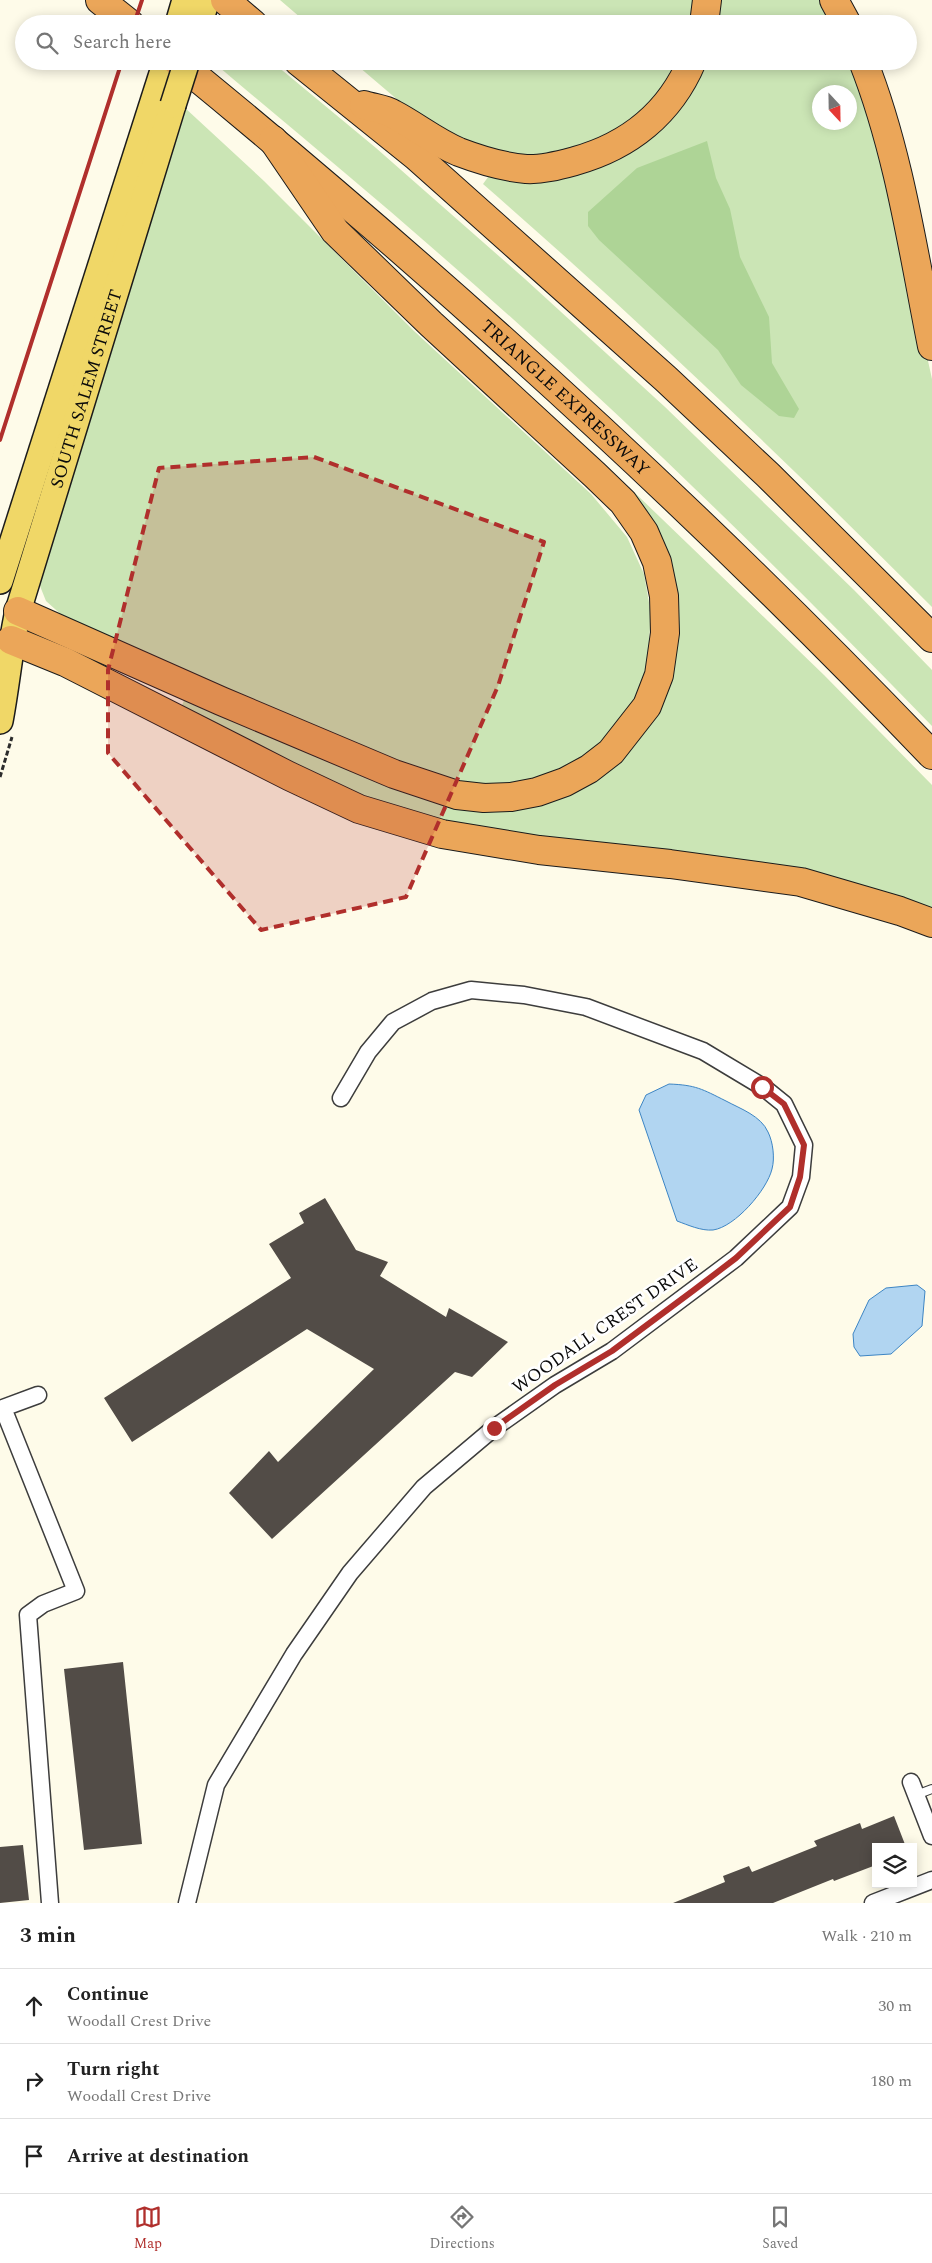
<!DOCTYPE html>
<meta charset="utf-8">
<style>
:root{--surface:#fff;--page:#f2f2f2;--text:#222;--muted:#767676;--line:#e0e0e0;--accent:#b02f2c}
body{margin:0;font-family:Spectral,serif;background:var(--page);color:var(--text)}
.controls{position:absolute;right:15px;bottom:15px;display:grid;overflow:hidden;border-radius:0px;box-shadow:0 2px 12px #0003}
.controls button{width:45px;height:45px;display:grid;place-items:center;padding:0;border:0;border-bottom:1px solid var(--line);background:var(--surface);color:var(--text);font:25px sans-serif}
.compass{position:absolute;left:812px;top:85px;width:45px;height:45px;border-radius:50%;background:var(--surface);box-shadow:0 2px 12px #0003;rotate:158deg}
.stop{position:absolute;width:15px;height:15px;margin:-11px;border:4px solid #b02f2c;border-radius:50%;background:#fff}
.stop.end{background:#b02f2c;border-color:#fff;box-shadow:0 1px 5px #0008}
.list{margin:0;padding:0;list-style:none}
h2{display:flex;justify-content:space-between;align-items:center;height:65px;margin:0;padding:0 20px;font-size:21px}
h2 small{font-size:16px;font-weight:400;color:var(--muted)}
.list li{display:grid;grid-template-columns:32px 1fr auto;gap:15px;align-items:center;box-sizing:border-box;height:75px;padding:0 20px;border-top:1px solid var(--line)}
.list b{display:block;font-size:19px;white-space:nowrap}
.list p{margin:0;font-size:16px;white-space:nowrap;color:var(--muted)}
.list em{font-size:16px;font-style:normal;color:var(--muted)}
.icon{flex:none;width:28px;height:28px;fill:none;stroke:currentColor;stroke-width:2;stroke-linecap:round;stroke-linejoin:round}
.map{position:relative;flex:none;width:932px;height:1903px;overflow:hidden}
.search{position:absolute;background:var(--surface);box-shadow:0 2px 12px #0003;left:15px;right:15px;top:15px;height:55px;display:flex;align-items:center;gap:12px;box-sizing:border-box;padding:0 18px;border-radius:28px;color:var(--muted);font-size:19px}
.sheet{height:290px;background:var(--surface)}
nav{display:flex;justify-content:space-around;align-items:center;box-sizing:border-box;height:70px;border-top:1px solid var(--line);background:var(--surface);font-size:14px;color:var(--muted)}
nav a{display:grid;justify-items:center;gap:2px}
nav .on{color:var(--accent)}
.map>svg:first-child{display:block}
</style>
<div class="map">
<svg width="932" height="1903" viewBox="0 0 932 1903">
<rect width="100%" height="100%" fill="#fefbe9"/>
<path fill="#cbe5b5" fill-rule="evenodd" d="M280 0H700L696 24H308Z
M717 0H826L837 24H714Z
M212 61H271L376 148 525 279 665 407 854 590 932 670V726C773 562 610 402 437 252 363 187 287 125 212 61Z
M352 61H684L655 106 594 147 526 160 433 130Z
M704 61H855L874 116 932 379V607C787 462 638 319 483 184L491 173 565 175ZM820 92H850V122H820Z
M184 107 264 181 414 331 591 494 627 537 644 574 651 614 648 656 639 699 586 761 547 781 459 788 401 769 65 618 46 601 38 581Z
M634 492 824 675 932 785V915L525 839 389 811 180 710 185 698 397 786 574 788 670 672 630 496Z"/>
<path fill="#aed496" d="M707 141 716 178 730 209 740 257 769 317 772 363 799 409 794 418 779 416 741 385 718 350 599 240 588 226V212L637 168Z"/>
<path fill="#b1d5f1" stroke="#3d85c4" d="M669 1084C696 1085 702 1089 726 1101 741 1109 761 1116 768 1132 773 1142 775 1158 772 1169 767 1190 735 1227 713 1230 701 1231 688 1225 677 1221L639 1110 646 1095Z
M917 1285 925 1291 922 1326 891 1354 860 1356 854 1347 853 1334 869 1300 886 1288Z"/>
<path fill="#524c47" d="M325 1198 356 1250 388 1262 380 1276 446 1317 449 1308 508 1342 472 1377 455 1372 272 1539 229 1493 269 1451 278 1462 374 1369 307 1329 132 1442 104 1398 291 1278 269 1244 304 1223 299 1213Z
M123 1662 142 1844 84 1850 64 1669Z
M894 1816 906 1847H876V1865L834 1881 833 1879 773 1903H673L725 1882 723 1876 749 1866 752 1872 817 1846 814 1841 860 1823 862 1829Z
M23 1845 29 1900 0 1903V1847Z"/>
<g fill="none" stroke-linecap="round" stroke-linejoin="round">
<g stroke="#3d3d3d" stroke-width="10">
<path id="lane" d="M916 1795 932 1789"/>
</g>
<g stroke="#3d3d3d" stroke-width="19">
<path id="street" d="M3 1408 76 1591 43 1604 28 1615 50 1903
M0 1409 38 1395
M911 1782 932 1836
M187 1903 216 1785 294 1654 350 1573 424 1487 494 1428 555 1385 612 1351 736 1258 790 1207 801 1177 804 1145 784 1104 763 1087 703 1051 586 1007 524 995 471 990 432 1001 393 1022 368 1052 341 1098
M873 1903 932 1880"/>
</g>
<g stroke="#1b1b1b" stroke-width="28">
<g id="primary">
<path d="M178 24 185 0"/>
<path d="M199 24 207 0"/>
<path d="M0 581 166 61"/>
<path id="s1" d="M0 721C7 684 10 647 18 611L173 105"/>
</g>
</g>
<g stroke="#1b1b1b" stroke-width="30">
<g id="highway">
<path d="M100 0 130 24"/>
<path d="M225 0 253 24"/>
<path d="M834 0 847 24"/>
<path d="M704 24 707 0"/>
<path id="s2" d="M177 61C441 277 696 508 932 755"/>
<path d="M298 61 416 156 666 379 768 475 932 638"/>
<path d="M863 61C899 152 913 251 932 346"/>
<path d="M364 105C373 108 385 109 393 114 416 126 435 142 459 152 480 160 503 167 526 169 542 170 560 165 575 161 629 146 670 113 692 61"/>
<path d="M18 611 221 701 394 774 457 795 484 798 511 797 537 792 565 782 589 769 611 752 647 706 659 675 665 633 664 596 657 562 644 532 623 502 595 475 431 324 335 231 273 140"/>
<path d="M11 640 65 662 289 776 359 809 442 834 539 850 670 864 801 882 900 911 932 923"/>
</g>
</g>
<path stroke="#2c2c2c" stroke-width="3" stroke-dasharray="5 2.5" stroke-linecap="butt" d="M0 777 12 737"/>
<use href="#lane" stroke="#fff" stroke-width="8"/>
<use href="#street" stroke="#fff" stroke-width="16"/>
<use href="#primary" stroke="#f0d767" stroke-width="25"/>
<use href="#highway" stroke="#eba659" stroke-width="28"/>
<path stroke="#b02f2c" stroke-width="4" d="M134 24 142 0
M0 440 122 61"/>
<g stroke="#1b1b1b" stroke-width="28" stroke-linecap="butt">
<path id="primary-bridge" d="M173 105 187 61"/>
</g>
<use href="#primary-bridge" stroke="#f0d767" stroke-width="25"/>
</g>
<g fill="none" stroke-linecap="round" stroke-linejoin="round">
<path stroke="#b02f2c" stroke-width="6" d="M494 1428 555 1385 612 1351 694 1290 736 1258 790 1207 800 1177 804 1145 784 1104 762 1087"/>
</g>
<path fill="#b02f2c" fill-opacity="0.2" stroke="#b02f2c" stroke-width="4" stroke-dasharray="10 6" stroke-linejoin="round" d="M314 457 544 542 498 686 406 897 261 930 108 753V670L159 468Z"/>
<g text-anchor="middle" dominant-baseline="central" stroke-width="5" stroke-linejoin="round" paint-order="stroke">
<g font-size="18" fill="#0a0a0a" stroke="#fff">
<text stroke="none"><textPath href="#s1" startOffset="344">SOUTH SALEM STREET</textPath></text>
<text stroke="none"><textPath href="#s2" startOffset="514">TRIANGLE EXPRESSWAY</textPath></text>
<text transform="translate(605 1326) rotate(-35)">WOODALL CREST DRIVE</text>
</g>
</g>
</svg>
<div class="controls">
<button><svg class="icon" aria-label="layers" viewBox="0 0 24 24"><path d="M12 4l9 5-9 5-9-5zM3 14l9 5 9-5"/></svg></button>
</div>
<svg class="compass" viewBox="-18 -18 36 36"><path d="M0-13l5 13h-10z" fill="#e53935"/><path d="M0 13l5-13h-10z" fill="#767676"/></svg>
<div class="stop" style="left:762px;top:1087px"></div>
<div class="stop end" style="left:494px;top:1428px"></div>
<div class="search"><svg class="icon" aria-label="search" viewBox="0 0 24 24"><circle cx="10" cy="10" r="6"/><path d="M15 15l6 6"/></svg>Search here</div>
</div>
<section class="sheet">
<h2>3 min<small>Walk · 210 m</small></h2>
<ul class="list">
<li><svg class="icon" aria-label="ahead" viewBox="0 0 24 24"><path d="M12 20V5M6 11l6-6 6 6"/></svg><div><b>Continue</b><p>Woodall Crest Drive</p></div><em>30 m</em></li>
<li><svg class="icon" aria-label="right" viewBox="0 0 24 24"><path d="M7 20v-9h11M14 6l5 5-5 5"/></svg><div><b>Turn right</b><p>Woodall Crest Drive</p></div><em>180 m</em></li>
<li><svg class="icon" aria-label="arrive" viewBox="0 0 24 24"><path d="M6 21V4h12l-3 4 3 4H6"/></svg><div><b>Arrive at destination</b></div></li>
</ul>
</section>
<nav>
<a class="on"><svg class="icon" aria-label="map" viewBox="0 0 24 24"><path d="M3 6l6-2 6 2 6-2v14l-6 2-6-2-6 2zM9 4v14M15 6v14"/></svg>Map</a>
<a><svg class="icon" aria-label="directions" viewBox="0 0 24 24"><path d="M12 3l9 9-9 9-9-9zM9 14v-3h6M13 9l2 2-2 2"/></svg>Directions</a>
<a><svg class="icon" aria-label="saved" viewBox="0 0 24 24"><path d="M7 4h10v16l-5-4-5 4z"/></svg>Saved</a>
</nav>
